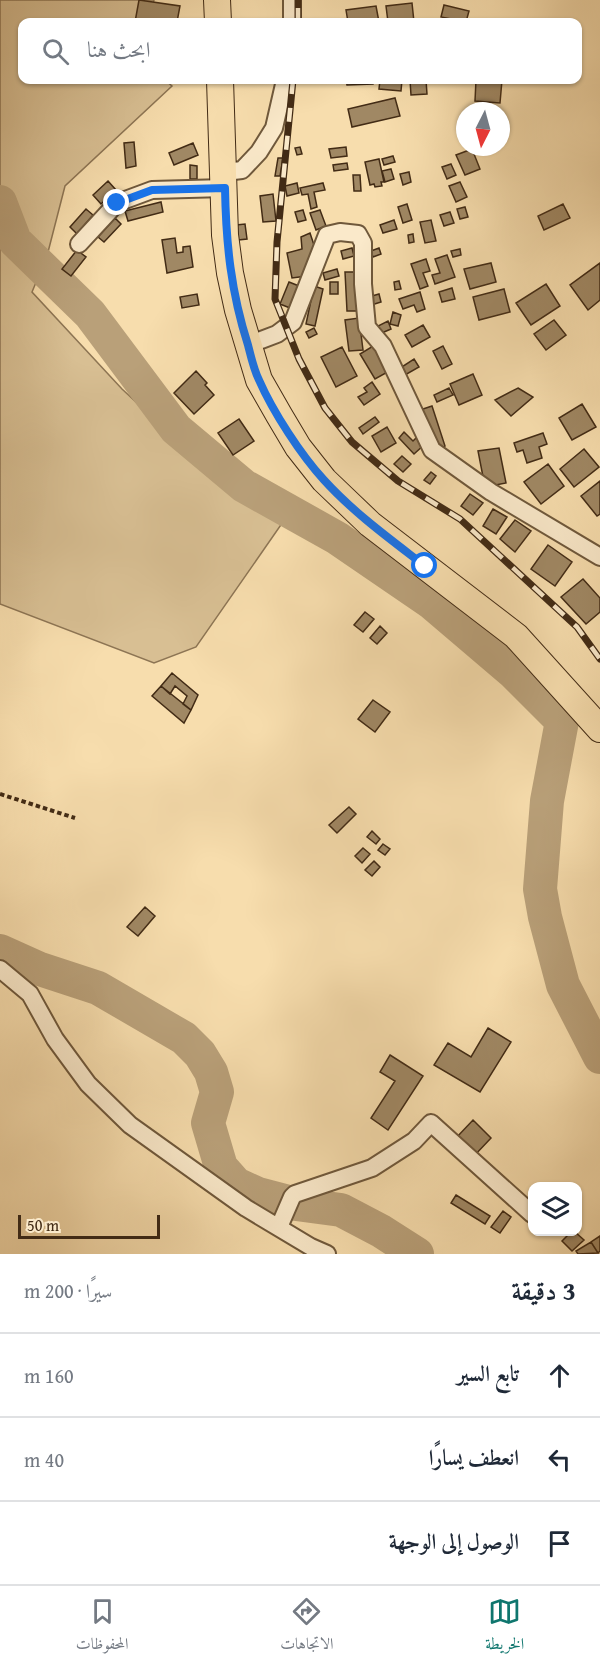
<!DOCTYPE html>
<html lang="ar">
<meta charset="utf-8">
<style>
:root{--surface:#fff;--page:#f6f6f7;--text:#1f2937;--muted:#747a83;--line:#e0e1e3;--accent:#0f766e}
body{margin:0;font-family:"Gentium Book Plus",Amiri,serif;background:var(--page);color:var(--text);direction:rtl}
.controls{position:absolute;right:18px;bottom:18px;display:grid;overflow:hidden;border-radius:12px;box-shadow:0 2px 4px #0004}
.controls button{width:54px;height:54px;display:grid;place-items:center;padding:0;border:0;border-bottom:2px solid var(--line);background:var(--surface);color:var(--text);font:30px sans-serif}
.compass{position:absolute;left:456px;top:102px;width:54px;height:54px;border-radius:50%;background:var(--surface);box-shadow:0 2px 4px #0004;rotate:186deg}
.scale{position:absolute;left:18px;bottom:15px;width:142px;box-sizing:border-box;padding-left:6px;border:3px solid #422b15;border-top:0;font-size:16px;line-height:21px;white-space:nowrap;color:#422b15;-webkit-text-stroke:4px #fae9ca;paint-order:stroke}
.stop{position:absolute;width:18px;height:18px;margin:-14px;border:4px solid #1a73e8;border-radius:50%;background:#fff}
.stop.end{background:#1a73e8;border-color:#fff;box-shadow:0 2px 6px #0008}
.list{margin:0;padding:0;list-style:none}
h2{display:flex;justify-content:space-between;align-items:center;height:78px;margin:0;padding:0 24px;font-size:26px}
h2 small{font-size:20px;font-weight:400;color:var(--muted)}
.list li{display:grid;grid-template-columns:39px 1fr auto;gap:18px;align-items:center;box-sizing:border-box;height:84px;padding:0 24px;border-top:2px solid var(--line)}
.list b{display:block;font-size:22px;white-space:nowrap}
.list em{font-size:20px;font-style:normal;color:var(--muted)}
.icon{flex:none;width:33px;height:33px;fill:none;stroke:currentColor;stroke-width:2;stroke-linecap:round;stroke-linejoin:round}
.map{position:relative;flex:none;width:600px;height:1254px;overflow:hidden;direction:ltr}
.search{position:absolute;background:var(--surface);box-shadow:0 2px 4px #0004;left:18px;right:18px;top:18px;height:66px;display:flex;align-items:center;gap:15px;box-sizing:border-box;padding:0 21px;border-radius:12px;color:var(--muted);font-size:22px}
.sheet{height:330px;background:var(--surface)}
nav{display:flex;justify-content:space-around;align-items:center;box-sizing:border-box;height:84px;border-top:2px solid var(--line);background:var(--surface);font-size:16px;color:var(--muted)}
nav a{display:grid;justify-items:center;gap:3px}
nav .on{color:var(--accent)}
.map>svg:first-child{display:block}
</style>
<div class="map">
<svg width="600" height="1254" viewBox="0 0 600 1254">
<rect width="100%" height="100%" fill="#f7ddad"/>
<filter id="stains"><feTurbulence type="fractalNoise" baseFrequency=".00333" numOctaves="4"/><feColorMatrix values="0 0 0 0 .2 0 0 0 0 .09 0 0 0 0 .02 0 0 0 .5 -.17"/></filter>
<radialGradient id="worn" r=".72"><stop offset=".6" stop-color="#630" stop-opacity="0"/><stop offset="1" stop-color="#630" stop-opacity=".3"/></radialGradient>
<path fill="#d8bf93" stroke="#8d7554" stroke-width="1.5" d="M0 0H154L148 22H22V80H165L172 86 65 186 47 256 32 292 122 389 230 490 285 519 196 647 154 663 0 604Z"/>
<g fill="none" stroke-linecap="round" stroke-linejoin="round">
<path stroke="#b9a079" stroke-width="34" d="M0 202 15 241 90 314 176 429 244 486 337 538 432 603 513 672 562 721 547 801 540 889 545 917 563 985 600 1057
M0 951 40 969 98 988 184 1038 200 1054 211 1072 217 1092 208 1123 221 1167 236 1184 258 1194 296 1204 341 1210 381 1231 417 1254"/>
</g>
<path fill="#a08864" stroke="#422b15" stroke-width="1.5" d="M139 0 180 6 177 22H135Z
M412 3 414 22H388L386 6Z
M444 5 469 11 466 22 441 17Z
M376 6 379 22H348L346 10Z
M346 80H373V84L347 85Z
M380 80H402L401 91 379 89Z
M410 80H426L427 94 411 95Z
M476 80H502L500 103 475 101Z
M395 98 400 116 352 127 348 109Z
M134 142 136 166 126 168 124 143Z
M193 143 198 155 174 165 169 153Z
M300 147 302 154 297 155 295 148Z
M346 147 347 156 331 158 329 149Z
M472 149 480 169 465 175 456 155Z
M393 156 395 162 384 165 382 159Z
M278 158H283L280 176H275Z
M379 159 384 182H381L382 186 375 187 374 184 370 185 365 162Z
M347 163 348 169 334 171 333 165Z
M451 164 456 175 447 179 442 167Z
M190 165 197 166V179H190Z
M391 169 394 179 385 182 382 171Z
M409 172 411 182 403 185 400 174Z
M353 175H360L361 191H354Z
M108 181 116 190 101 204 93 195Z
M460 182 467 197 456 202 449 186Z
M297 183 299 193 287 196 285 186Z
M323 183 325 190 314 192 317 207 311 209 308 194 302 195 300 188Z
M273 194 276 221 263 222 260 196Z
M161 202 163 212 128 221 125 211Z
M407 204 412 220 403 223 398 207Z
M563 204 570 218 544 230 538 216Z
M465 207 468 217 460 219 457 209Z
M86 209 93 215 77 234 70 227Z
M303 210 306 220 298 222 295 212Z
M320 210 326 226 316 230 310 213Z
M450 212 454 223 444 226 440 215Z
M115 218 121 224 104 242 98 237Z
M394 220 397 229 383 233 380 225Z
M431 220 436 241 425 243 420 222Z
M245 224 247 239 229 241 227 226Z
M310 233 315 248 307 276 292 278 287 253 302 249 301 237Z
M413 234 414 242 409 243 408 235Z
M175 238 177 253 183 252V247L190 246 193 267 167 273 162 240Z
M352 248 354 256 343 259 341 251Z
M379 248 381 254 373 257 371 251Z
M460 249 461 255 453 257 451 251Z
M77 250 86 257 71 276 62 269Z
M447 255 455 277 435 284 432 275 440 273 435 259Z
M426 259 430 271 423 273 428 286 420 289 411 264Z
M491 263 496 282 470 289 464 269Z
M600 263V300L588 310 570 285Z
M337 269 339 276 325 280 323 273Z
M345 272H356L357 311H347Z
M399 281 401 289 395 290 394 282Z
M289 282 299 286 290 308 280 304Z
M330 282H338V294H330Z
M546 284 560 306 531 325 516 303Z
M314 286 323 289 315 326 306 324Z
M452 288 455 299 442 302 439 292Z
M504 289 510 312 479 320 473 297Z
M420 292 425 309 417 312 414 305 403 309 399 299Z
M197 294 199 305 182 308 180 297Z
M379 294 381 302 368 306 365 298Z
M393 312 401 315 398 326 390 324Z
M359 318 363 350 349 351 345 320Z
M554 320 566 335 546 350 534 334Z
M388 321 391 329 377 335 374 328Z
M423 325 430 337 412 347 405 335Z
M314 328 317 334 309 338 306 332Z
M378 343 393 369 375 379 360 354Z
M443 346 452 364 442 369 433 351Z
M342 347 357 376 336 387 321 357Z
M414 359 419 367 398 379 394 372Z
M196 371 207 383 205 385 214 395 194 414 174 393Z
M473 374 482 395 459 405 450 384Z
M372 382 380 394 364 405 358 397 367 392 364 388Z
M449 388 453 395 437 402 434 395Z
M518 388 533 397 511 416 495 400Z
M582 404 596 427 572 440 559 418Z
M432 406 445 446 434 450 420 410Z
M375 417 379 422 363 434 359 428Z
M239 419 254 441 233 455 218 433Z
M387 427 396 443 381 452 372 436Z
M404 432 413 441 418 436 425 444 414 454 399 438Z
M543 433 547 444 539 447 542 458 527 463 523 450 517 452 514 443Z
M499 448 506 483 485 487 478 451Z
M584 449 599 467 574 487 560 469Z
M402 456 411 464 403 472 394 464Z
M548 464 564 486 541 504 524 482Z
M431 472 436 476 430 484 424 480Z
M600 481V514L597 516 581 496Z
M470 494 483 503 473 515 461 506Z
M493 509 507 517 496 534 483 526Z
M515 520 531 531 515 552 500 539Z
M548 545 572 562 555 586 531 569Z
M583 579 600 598V612L586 624 561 597Z
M365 612 374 619 363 632 354 625Z
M380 626 387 633 377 644 370 638Z
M172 673 198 695 191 710 183 704 187 696 175 686 170 694 161 686Z
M161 686 191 710 184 723 152 696Z
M373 700 390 712 375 732 358 719Z
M349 807 356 814 337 833 329 825Z
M372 831 380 839 376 844 367 837Z
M383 844 390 849 385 855 378 850Z
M363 848 370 854 362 863 355 856Z
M374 861 380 867 372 876 365 870Z
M145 907 155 916 138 936 127 927Z
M488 1028 511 1042 480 1092 434 1065 448 1043 471 1057Z
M390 1055 423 1076 388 1130 371 1118 395 1081 380 1072Z
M473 1120 491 1138 474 1156 456 1138Z
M456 1195 490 1216 485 1224 451 1203Z
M503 1211 511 1217 500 1233 491 1227Z
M571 1232H575L584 1240 572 1251 562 1241Z
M600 1236V1251L598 1253 591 1242Z
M591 1242 598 1253 578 1254 576 1251Z"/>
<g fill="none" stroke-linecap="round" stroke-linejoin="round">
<g stroke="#6f583b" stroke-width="20">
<path id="street" d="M292 0V22
M225 172 242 170 259 152 274 128 285 80
M79 244 117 203 152 190 225 188
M248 345 277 334 293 322 327 235 340 232 358 234 363 243V284L367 327 383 346 432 450 491 492 600 557
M0 969 30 994 55 1039 88 1084 130 1125 246 1208 311 1247 327 1254
M279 1227 292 1197 295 1194 372 1168 414 1141 431 1123 532 1214"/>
</g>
<g stroke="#422b15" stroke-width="28">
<path id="primary" d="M217 0 218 22
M220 80 225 235 230 273 238 310 259 380 279 415 298 447 324 480 370 524 516 636 600 729"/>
</g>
<path stroke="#422b15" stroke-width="4" stroke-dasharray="4.5 3" stroke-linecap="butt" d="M0 794 75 818"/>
<use href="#street" stroke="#fae9ca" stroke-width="16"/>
<use href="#primary" stroke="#f7ddad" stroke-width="26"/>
<g stroke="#422b15" stroke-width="7">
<path id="rail" d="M298 22V0
M293 80 277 242 275 299 299 359 325 408 352 442 398 481 460 519 577 627 600 659"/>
</g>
<use href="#rail" stroke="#fae9ca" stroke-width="4.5" stroke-dasharray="14" stroke-linecap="butt"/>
</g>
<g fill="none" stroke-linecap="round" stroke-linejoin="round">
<path stroke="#1a73e8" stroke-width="8" d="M117 203 152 190 225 188C226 244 231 292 248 345 251 357 254 370 259 380 273 412 301 455 324 480 354 513 390 539 425 566"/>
</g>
<rect width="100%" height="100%" filter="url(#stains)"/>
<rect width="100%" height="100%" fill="url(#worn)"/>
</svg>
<div class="controls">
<button><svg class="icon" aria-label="layers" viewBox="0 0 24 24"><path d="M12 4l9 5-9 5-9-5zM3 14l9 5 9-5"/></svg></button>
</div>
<svg class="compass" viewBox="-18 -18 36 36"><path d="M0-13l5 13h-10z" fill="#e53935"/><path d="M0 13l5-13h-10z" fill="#747a83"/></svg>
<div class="scale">50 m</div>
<div class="stop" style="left:425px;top:566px"></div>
<div class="stop end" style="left:117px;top:203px"></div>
<div class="search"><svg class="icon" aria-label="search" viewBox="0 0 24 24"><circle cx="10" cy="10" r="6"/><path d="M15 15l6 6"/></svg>ابحث هنا</div>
</div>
<section class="sheet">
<h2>3 دقيقة<small>سيرًا · 200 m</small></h2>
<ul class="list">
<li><svg class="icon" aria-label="ahead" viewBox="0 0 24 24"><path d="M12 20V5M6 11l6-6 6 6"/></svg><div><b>تابع السير</b></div><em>160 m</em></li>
<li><svg class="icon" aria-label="left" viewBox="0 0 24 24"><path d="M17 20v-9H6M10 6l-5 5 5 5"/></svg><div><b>انعطف يسارًا</b></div><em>40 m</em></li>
<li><svg class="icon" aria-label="arrive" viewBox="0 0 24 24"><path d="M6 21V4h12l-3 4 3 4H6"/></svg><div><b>الوصول إلى الوجهة</b></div></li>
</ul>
</section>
<nav>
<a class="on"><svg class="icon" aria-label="map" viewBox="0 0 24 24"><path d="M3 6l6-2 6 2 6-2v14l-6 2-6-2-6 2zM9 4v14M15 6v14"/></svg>الخريطة</a>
<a><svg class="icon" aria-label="directions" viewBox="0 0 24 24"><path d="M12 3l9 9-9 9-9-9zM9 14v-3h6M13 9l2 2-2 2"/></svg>الاتجاهات</a>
<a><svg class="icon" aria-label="saved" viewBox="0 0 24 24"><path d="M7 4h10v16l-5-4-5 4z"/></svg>المحفوظات</a>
</nav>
